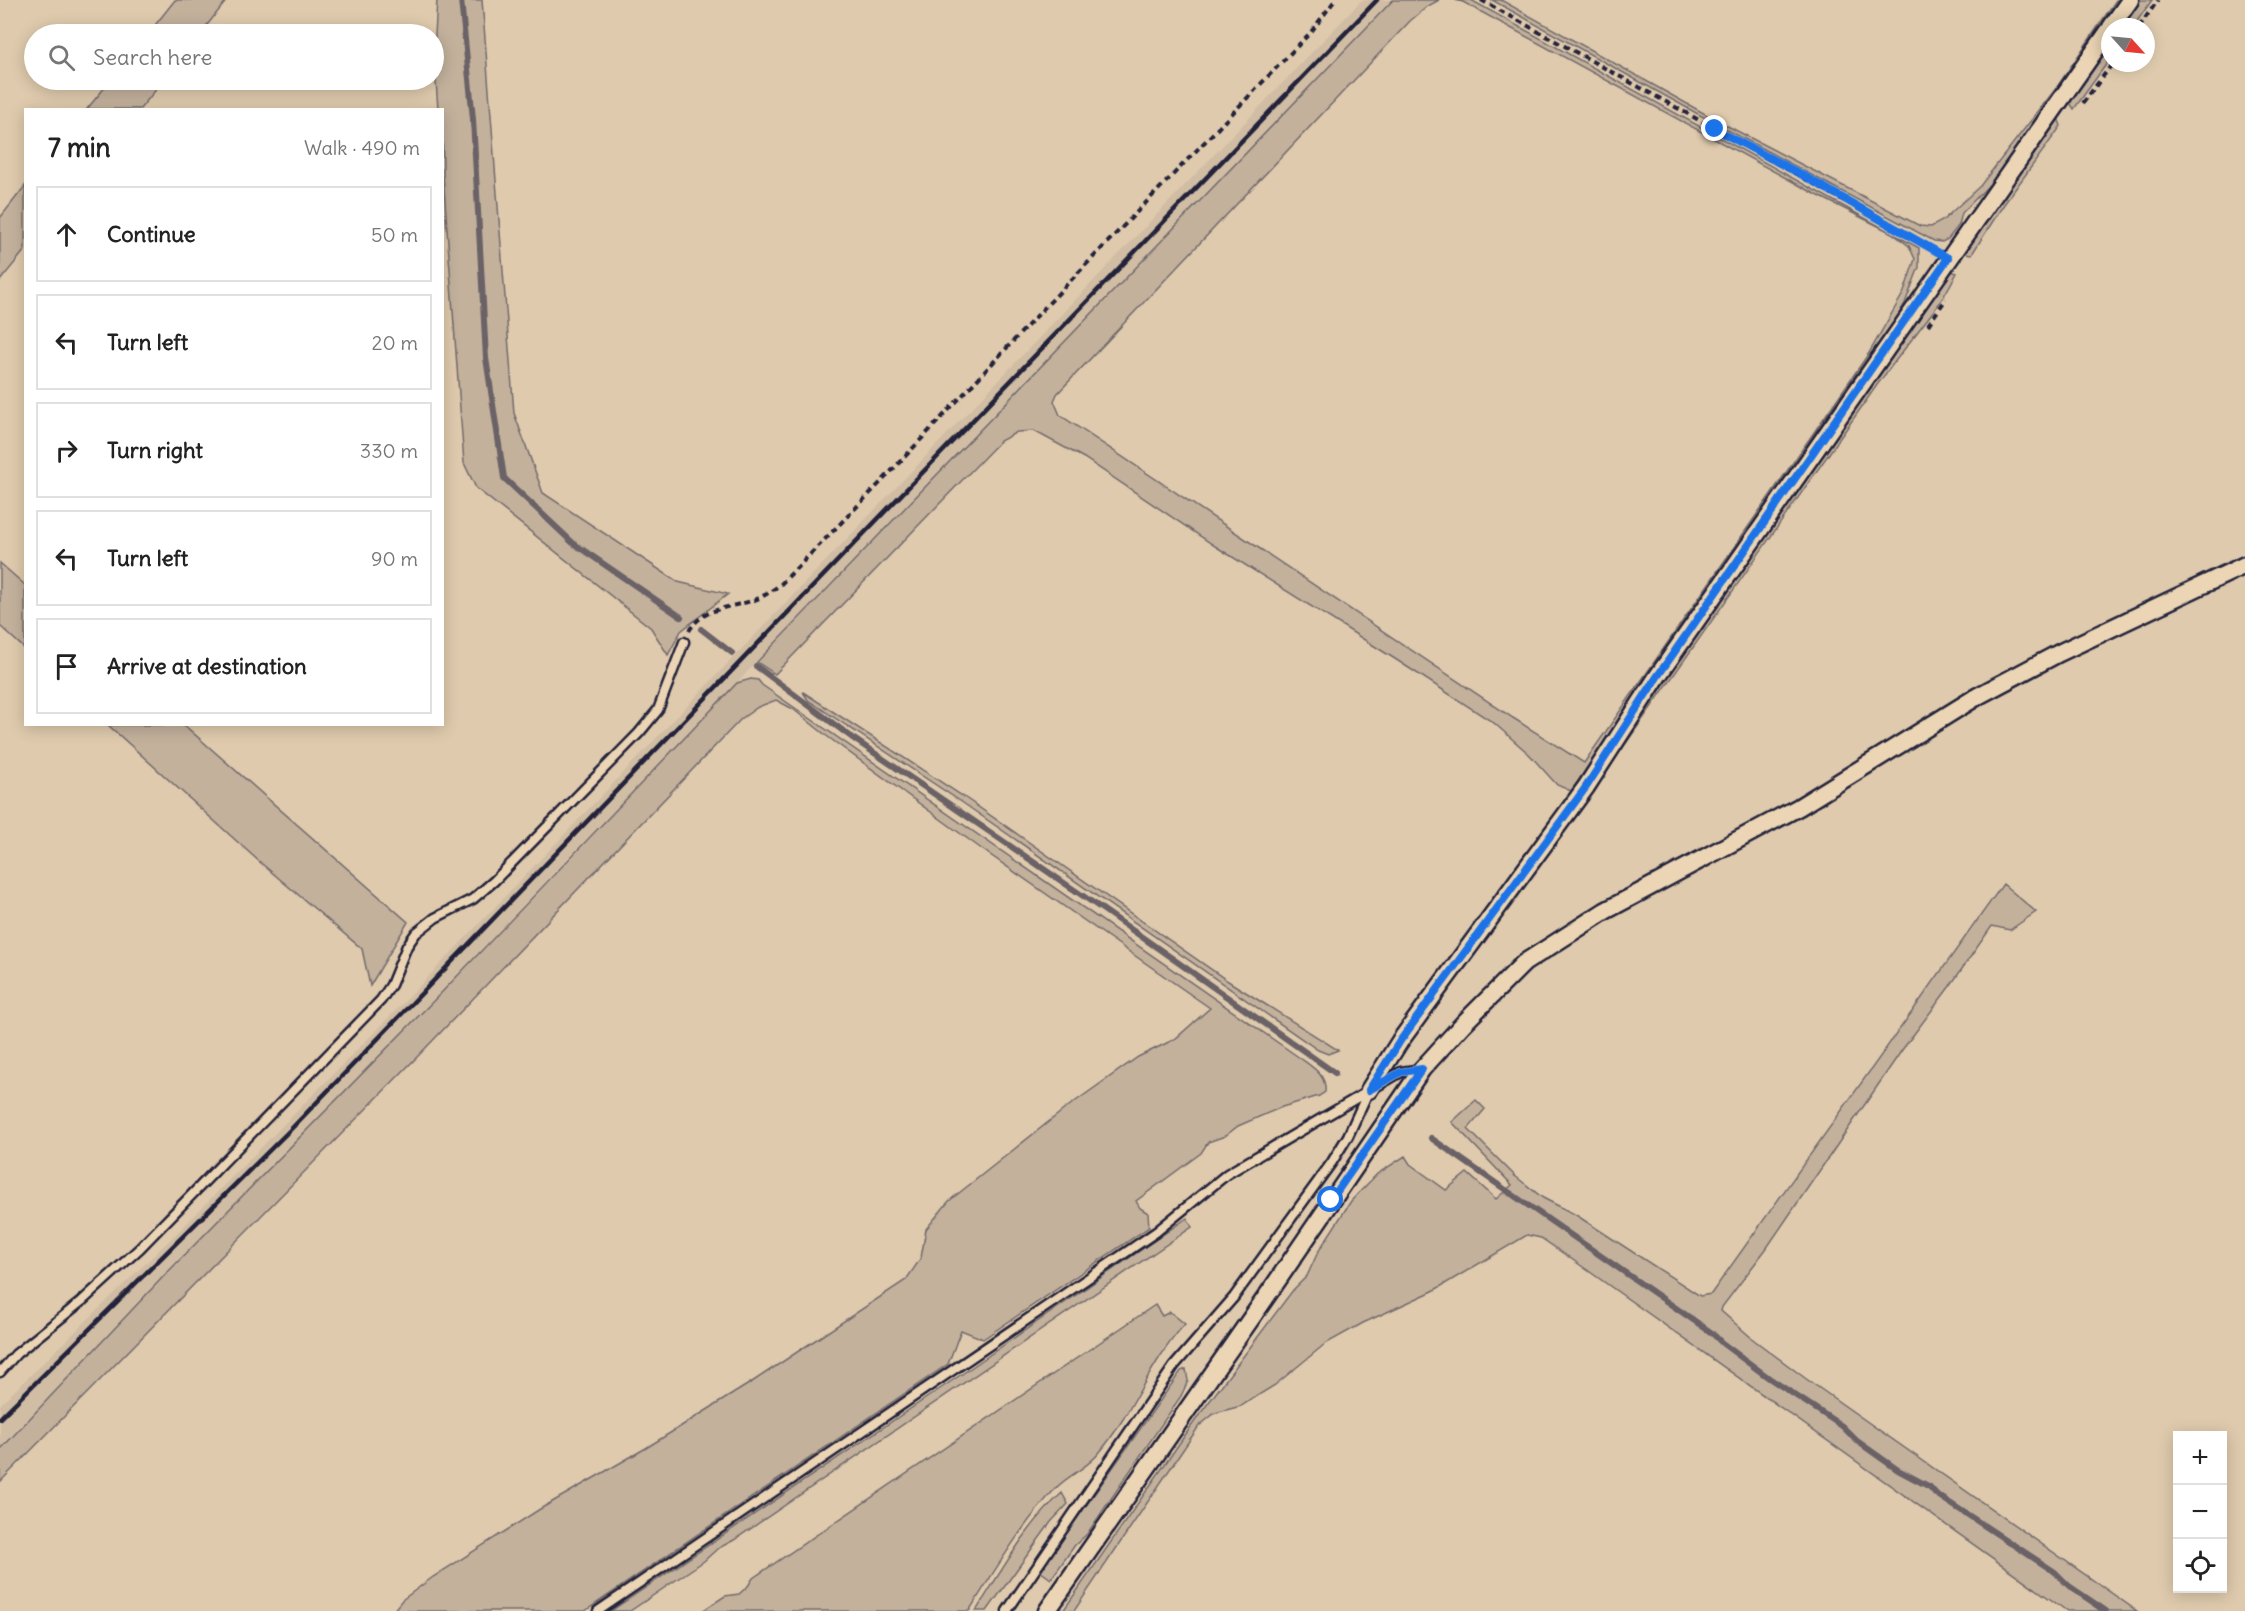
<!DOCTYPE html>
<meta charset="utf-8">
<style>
:root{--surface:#fff;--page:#f6f6f6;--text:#222;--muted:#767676;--line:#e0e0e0}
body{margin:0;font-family:Delius,sans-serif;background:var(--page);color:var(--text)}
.controls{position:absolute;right:18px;bottom:18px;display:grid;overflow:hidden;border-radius:0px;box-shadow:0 3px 15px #0003}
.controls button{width:54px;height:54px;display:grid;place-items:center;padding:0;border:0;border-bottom:2px solid var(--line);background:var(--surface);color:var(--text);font:30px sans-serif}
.compass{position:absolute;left:2101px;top:18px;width:54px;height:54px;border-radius:50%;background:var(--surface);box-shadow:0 3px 15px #0003;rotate:117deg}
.stop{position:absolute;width:18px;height:18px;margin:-14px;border:4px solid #1a73e8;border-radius:50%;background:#fff}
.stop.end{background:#1a73e8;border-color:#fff;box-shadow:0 2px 6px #0008}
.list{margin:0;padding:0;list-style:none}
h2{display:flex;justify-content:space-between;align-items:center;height:78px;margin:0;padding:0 24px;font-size:26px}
h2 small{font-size:20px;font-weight:400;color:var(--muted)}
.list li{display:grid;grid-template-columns:39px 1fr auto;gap:18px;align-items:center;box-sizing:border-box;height:96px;margin:0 12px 12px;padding:0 12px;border:2px solid var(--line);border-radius:0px}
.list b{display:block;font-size:22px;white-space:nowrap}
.list em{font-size:20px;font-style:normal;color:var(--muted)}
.icon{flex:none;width:33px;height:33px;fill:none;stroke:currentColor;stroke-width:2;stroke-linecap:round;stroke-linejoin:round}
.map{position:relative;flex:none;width:2245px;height:1611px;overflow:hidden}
.search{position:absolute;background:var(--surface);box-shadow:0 3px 15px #0003;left:24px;top:24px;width:420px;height:66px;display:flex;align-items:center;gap:15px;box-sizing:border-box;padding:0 21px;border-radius:33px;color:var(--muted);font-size:22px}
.panel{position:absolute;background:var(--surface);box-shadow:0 3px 15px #0003;left:24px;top:108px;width:420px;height:618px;border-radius:0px}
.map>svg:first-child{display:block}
</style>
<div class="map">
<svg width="2245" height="1611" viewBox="0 0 2245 1611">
<rect width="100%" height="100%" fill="#dfcaad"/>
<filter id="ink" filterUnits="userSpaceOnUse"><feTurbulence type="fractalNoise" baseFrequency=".0167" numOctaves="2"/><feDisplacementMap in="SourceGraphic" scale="12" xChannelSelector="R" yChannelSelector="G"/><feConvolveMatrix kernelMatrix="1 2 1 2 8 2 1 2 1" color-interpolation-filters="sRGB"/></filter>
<g filter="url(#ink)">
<path fill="#d0bda4" d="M1362 0H1393L763 655 690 734 568 858 444 990 162 1278 0 1450V1405L184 1226 408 998Z"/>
<path fill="#c3b19c" stroke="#726a6c" stroke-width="1.5" d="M175 0H227L200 34H148Z
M437 0H482L514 413 543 493 678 582 728 594 681 631 668 655 651 628 476 488 464 463 443 174 442 110 438 109 434 53Z
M1393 0H1439L1428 6 1410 21 1057 394 1054 401 1060 415 1513 718 1584 763 1869 353 1904 292 1915 259 1909 246 1892 233 1819 196 1463 2 1455 0H1471L1919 248V267L1905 303 1895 321 1839 398 1613 732 1571 791 1557 785 1529 754 1494 723 1395 659 1215 546 1084 458 1034 431 1017 432 1000 441 775 674 757 662Z
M1492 0H1501L1716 120 1920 226 1931 227 1942 221 1980 186 2057 87 2116 0H2121L2007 166 1962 213 1959 225 1948 239 1942 242 1934 241 1698 114Z
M2137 0H2152L2133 27H2119Z
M2110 40V59L2074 109 2070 103 2072 97Z
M111 80H164L140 109H87Z
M2057 115 2061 126 2002 207 1972 254 1964 253 1974 235Z
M25 186V250L0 281V218Z
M1951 271 1957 273 1941 301 1877 385 1589 796C1697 629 1811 466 1924 303L1947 279Z
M0 563 25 585V649L0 626Z
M751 679 758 680 762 685 1300 1058C1312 1067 1327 1075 1325 1092L1319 1096 1282 1107 1238 1126 1225 1136 1208 1142 1201 1153 1136 1201 1140 1208 1148 1213 1149 1227 983 1339 961 1330 948 1364 585 1611H393L402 1600 433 1577 540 1509 646 1448 752 1382 906 1280 921 1258 926 1229 949 1201 1066 1108 1138 1057 1175 1039 1210 1008 983 850 828 737 793 709 776 700 758 707 741 719 418 1056 0 1482V1450L162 1278 444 990 737 683Z
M803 692 964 797 1228 981 1338 1050 1328 1054 1318 1050 963 803 808 700Z
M108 725H184L408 922 370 986 362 949 262 864Z
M2003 884 2036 912 2010 930 1992 926 1950 986 1902 1050 1766 1249 1722 1307 1721 1311 1754 1340 1805 1378 2137 1611H2067L1583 1267 1541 1238 1527 1235 1433 1291 1363 1323 1325 1344 1275 1385 1241 1406 1215 1413 1199 1426 1074 1611H1063L1197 1418 1293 1290 1307 1276 1318 1252 1351 1201 1377 1174 1405 1156 1410 1164 1446 1190 1467 1173 1496 1199 1512 1185 1452 1122 1476 1100 1485 1109 1468 1129 1515 1176 1543 1198 1576 1215 1700 1296 1711 1294Z
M1187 1218 1192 1227 734 1540 717 1549 704 1561 630 1611H611L962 1374Z
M1155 1305 1162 1316 1170 1312 1185 1324C1150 1362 1132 1414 1099 1453 1087 1468 1069 1475 1056 1488 1022 1524 996 1569 969 1611H702L725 1596 739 1594 748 1586 753 1578Z
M1186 1369 1188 1381 1181 1396 1087 1534 1075 1545 1051 1579 1040 1571 1181 1371Z
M1062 1493 1068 1504 1051 1522 987 1611H976C1002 1570 1026 1526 1062 1493Z"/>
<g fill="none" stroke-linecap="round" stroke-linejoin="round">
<path stroke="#6a6266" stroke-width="6" d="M461 0 473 119 486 358 504 478 573 543 681 617
M701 629 732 653
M756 666 854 739 1105 911 1335 1073
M1431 1138 1712 1333 1722 1343 1769 1378 1842 1426 1857 1441 1898 1470 1930 1487 1936 1494 2055 1572 2069 1586 2106 1611"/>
<g stroke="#22223b" stroke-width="13">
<path id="lane" d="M0 1372 16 1354 82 1301 140 1248 381 1000 391 985 407 946 416 933 435 918 473 899 494 881 639 733 658 710 684 642
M598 1611 1156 1232 1227 1174 1401 1072 1422 1069
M1007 1611 1174 1366 1234 1297 1332 1162 1348 1136 1369 1090"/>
</g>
<g stroke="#22223b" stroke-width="21">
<path id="street" d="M2111 27 2130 0
M1369 1090 1400 1041 1586 787 1657 677 2110 29
M1047 1611 1273 1287 1422 1069 1463 1024 1524 963 1605 911 1799 807 1978 696 2059 653 2245 565"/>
</g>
<path stroke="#22223b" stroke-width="4" stroke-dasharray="6 4.5" stroke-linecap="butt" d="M1481 0 1935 250
M2139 27 2158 0
M2083 103 2113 63
M1928 325 1946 299
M689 631C702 608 729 608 751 601 762 598 771 591 780 585L883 480 1046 306 1311 32 1335 0"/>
<use href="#lane" stroke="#ebd5b4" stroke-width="8"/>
<use href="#street" stroke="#ebd5b4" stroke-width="16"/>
<path stroke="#22223b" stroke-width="4.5" d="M0 1418 293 1127 1377 0"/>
</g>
</g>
<g fill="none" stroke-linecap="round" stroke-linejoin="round" filter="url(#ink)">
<path stroke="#1a73e8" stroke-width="8" d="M1331 1200 1422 1069 1401 1072 1369 1090 1400 1041 1586 787 1657 677 1948 258 1804 176 1715 129"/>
</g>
</svg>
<div class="controls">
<button>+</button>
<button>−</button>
<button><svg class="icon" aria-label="locate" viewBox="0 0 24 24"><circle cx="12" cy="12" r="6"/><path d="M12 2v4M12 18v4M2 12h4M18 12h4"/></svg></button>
</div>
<svg class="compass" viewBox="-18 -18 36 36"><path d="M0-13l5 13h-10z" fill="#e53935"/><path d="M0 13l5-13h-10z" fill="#767676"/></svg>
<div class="stop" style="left:1331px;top:1200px"></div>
<div class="stop end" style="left:1715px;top:129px"></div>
<div class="search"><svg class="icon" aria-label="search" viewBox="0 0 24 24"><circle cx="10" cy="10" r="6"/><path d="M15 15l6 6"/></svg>Search here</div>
<section class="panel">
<h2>7 min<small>Walk · 490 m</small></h2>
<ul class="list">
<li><svg class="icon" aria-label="ahead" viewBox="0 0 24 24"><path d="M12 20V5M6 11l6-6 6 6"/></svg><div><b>Continue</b></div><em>50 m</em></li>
<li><svg class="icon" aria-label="left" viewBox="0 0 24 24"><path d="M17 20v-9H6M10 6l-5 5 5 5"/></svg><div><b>Turn left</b></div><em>20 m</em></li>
<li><svg class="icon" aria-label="right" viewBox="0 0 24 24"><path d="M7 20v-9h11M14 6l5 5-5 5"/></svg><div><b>Turn right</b></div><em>330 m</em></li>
<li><svg class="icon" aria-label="left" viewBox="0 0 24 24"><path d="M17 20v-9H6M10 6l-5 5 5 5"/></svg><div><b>Turn left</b></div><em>90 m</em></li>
<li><svg class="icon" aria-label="arrive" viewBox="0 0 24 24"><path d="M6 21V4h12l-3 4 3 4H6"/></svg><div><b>Arrive at destination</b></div></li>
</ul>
</section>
</div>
